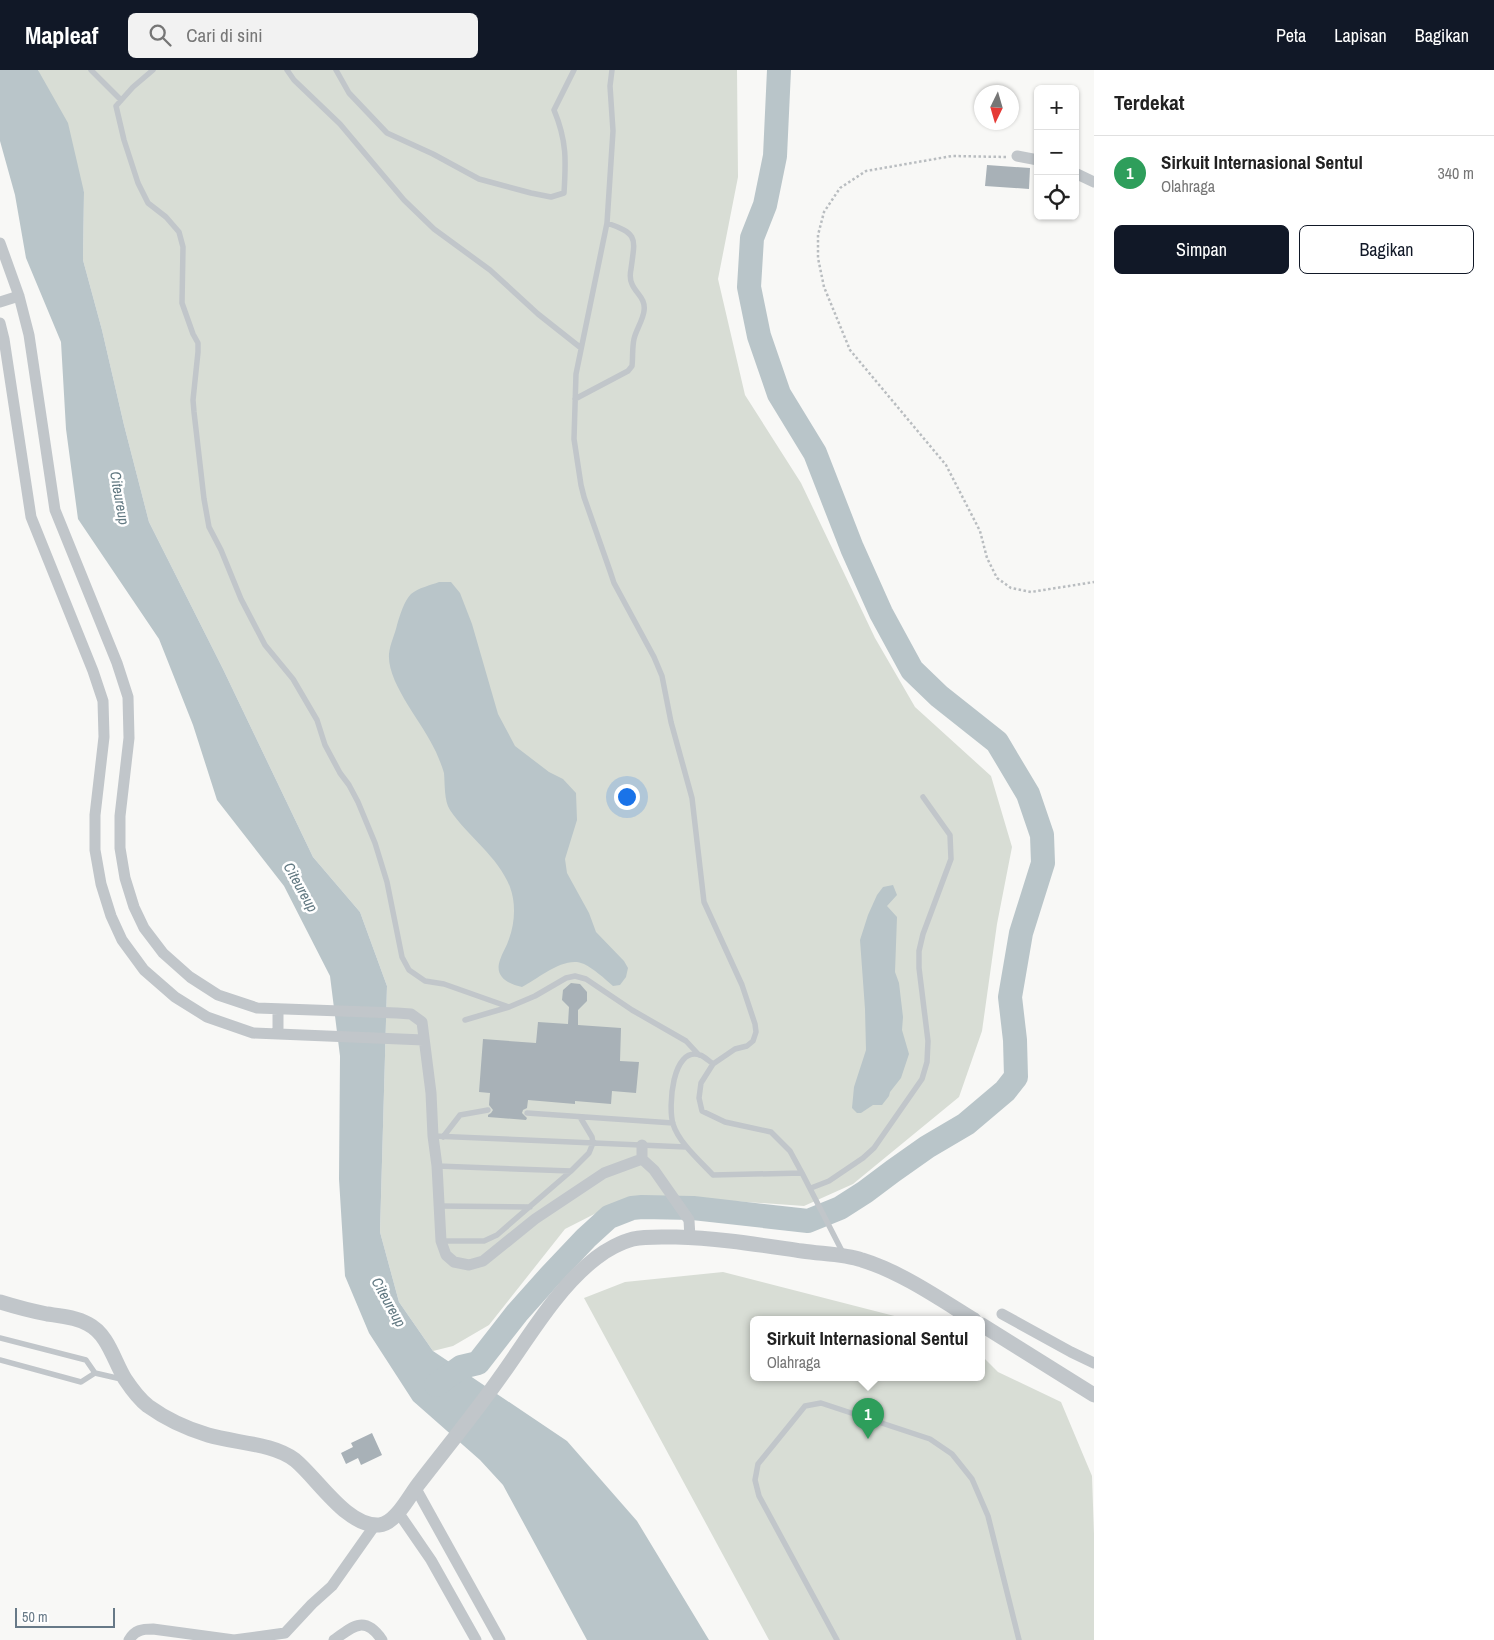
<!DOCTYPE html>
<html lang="id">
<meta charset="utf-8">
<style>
:root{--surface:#fff;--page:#f2f2f2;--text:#222;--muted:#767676;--line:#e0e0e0;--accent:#111827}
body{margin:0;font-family:"Archivo Narrow",sans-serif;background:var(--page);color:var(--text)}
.controls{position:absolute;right:15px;top:15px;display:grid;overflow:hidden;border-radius:8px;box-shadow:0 1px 4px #0004}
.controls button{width:45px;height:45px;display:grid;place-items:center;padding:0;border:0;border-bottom:1px solid var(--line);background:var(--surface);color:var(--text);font:25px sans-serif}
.compass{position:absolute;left:974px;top:15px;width:45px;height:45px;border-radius:50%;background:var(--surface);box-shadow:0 1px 4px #0004;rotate:185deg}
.scale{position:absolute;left:15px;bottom:12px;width:100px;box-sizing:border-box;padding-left:5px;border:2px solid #677987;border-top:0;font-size:14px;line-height:18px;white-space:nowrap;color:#677987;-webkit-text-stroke:4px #fff;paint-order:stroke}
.you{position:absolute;left:626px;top:726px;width:18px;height:18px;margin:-12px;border:4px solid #fff;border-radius:50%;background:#1a73e8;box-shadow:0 0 0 8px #1a73e833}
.badge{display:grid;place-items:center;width:32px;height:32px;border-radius:50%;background:var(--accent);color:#fff;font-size:16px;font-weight:700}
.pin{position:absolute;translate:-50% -41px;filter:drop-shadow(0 1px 2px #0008)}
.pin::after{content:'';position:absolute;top:26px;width:18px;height:15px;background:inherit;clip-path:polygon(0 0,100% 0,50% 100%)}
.popup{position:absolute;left:750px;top:1246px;width:235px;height:65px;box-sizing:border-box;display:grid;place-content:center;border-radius:8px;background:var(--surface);filter:drop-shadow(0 1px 4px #0005);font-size:16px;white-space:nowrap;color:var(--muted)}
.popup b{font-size:19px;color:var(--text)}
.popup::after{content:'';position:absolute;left:50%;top:100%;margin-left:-10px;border:10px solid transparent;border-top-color:var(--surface)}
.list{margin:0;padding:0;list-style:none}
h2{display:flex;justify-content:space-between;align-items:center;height:65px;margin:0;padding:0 20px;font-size:21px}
h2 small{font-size:16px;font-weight:400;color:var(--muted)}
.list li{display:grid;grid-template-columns:32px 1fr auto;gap:15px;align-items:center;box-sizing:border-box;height:75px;padding:0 20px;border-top:1px solid var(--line)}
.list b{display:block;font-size:19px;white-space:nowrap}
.list p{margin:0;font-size:16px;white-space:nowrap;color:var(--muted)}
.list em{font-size:16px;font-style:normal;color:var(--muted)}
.actions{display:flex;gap:10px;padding:15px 20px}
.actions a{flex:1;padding:11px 0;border:1px solid var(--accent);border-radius:8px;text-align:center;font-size:18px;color:var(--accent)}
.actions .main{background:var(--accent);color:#fff}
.icon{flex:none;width:28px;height:28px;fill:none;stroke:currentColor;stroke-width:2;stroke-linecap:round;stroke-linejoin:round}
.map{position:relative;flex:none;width:1094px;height:1570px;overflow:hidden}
header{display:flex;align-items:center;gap:30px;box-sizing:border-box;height:70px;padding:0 25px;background:var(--accent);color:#fff}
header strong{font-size:24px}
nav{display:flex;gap:28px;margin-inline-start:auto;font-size:18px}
.search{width:350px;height:45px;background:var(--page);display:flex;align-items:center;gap:12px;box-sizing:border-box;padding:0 18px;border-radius:8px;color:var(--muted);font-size:19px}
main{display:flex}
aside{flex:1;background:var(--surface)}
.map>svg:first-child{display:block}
</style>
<header>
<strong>Mapleaf</strong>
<div class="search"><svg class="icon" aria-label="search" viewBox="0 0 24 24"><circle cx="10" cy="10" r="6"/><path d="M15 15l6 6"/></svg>Cari di sini</div>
<nav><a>Peta</a><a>Lapisan</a><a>Bagikan</a></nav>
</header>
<main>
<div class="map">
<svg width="1094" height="1570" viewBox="0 0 1094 1570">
<rect width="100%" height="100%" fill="#f8f8f6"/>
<path fill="#d8ddd5" d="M38 0H737L738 107 718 209 745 325 801 413 875 568 915 637 991 706 1012 777 997 854 982 961 959 1027 853 1114 804 1136 661 1126 620 1131 565 1159 489 1255 453 1276 433 1281 399 1232 380 1162 387 916 360 842 313 787 223 599 149 452 124 355 102 260 83 190 84 122Z
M723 1202 910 1250H754V1308H982V1286L998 1302 1061 1332 1092 1406 1094 1464V1570H769L584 1228 625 1212Z"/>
<path fill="#b9c5c9" d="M0 0H38L68 53 84 122 83 190 102 260 124 355 149 452 223 599 313 787 360 842 387 916 380 1162 399 1232 433 1281 567 1371 637 1451 709 1570H587L503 1415 480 1390 413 1331 369 1263 345 1206 339 1109 340 986 330 906 284 816 217 730 193 655 159 569 78 449 66 359 61 272 26 188 15 125 0 71Z
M439 512H451L460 523 472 554 498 644 515 676 549 702 563 709 576 723 577 750 565 789 567 803 589 843 596 862 624 891 628 898 626 907 620 915 613 916C604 908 594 899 584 894 565 885 539 908 522 917 508 914 494 907 500 890 502 883 507 876 509 869 515 853 516 833 510 817 498 786 468 767 450 740 444 731 445 714 444 703 442 696 439 689 436 682 424 654 387 614 389 584 390 574 395 564 397 555 400 545 404 531 411 524 418 518 431 515 439 512Z
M893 815 897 825 887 836 897 847 895 902 899 913 903 947 902 960 909 984 901 1008 890 1022 889 1026 882 1035H873L861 1043H857L852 1038 854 1017 866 980 865 939 860 870 868 845 877 825 883 817Z"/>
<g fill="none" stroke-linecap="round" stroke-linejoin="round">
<path stroke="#b9c5c9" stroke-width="24" d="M436 1315 461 1297 478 1293 517 1243 550 1206 586 1168 609 1147 632 1138 642 1137 693 1138 808 1151 840 1138 865 1122 893 1101 927 1077 966 1054 1005 1021 1016 1007 1015 970 1010 927 1021 863 1043 793 1042 765 1028 724 997 672 939 626 912 600 881 543 852 478 815 383 779 324 759 266 749 217 752 168 765 135 775 86 779 0"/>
</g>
<path fill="#a8b1b7" d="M987 95 1030 98 1029 119 985 116Z
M571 913 580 914 587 922V931L578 940V955L621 958 620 991 639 992 636 1023 612 1021 611 1034 575 1031V1034L528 1030 527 1038 523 1040 522 1043 527 1048 526 1050 488 1047V1045L491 1043 493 1040 489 1035 490 1023 479 1022 483 969 536 973 538 952 568 954 569 937 562 930 563 920Z
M372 1363 382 1385 361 1395 358 1388 346 1394 341 1383 353 1377 351 1373Z"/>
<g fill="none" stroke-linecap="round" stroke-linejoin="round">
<path stroke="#b9bdc0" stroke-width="2.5" stroke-dasharray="2.5 2.5" stroke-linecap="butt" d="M1006 87 952 86 866 101 840 118 824 142 818 165V188L824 217 850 280 946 395 980 461 987 488 997 508 1011 518 1031 522 1094 512"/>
<path stroke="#c1c6ca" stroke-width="5.5" d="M91 0 120 29
M153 0 133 17 116 36 124 70 138 113 148 133 166 147 179 162 183 177 182 233 193 264 198 273V282L193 330 194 342 204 429 209 457 221 480 241 529 265 575 293 609 317 650 325 675 340 703 349 715 358 732 375 773 387 812 402 887 409 900 425 911 444 914 509 937
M287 0 294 10 340 54 404 130 434 159 490 200 538 244 581 278
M336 0 349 23 387 63 433 84 479 109 531 123 551 127 564 123C566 91 567 71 554 40L574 0
M612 0 610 16 613 61 607 153 576 304 574 369 581 415 584 427 610 501 614 513 654 587 662 606 671 652 692 728 704 832 742 915 755 954 756 962 753 971 747 976 735 979 713 994 701 1013 699 1028 702 1041 725 1052 771 1062 790 1081 802 1103
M575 329 628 301 632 296C633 288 632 278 634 269 636 260 643 250 644 241 646 228 636 224 632 214 630 210 630 204 631 199 635 168 639 164 607 153
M465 950 509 937 535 926 566 908 575 906 586 909 632 940 686 971 699 985
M713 994C709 991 704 986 700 985 672 976 668 1037 673 1054 679 1073 700 1091 713 1105L802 1103 843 1183
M527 1043 673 1053
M433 1066 686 1077
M443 1067 460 1045 488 1040
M437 1096 571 1101
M811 1118 829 1111 863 1088 874 1078 922 1009 927 992 928 971 919 898V881L923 864 951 789 950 765 923 727
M439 1136 530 1137
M441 1171H484L497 1165 571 1101 589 1083 593 1073 592 1067 580 1047
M0 1268 86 1290 95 1303 121 1309
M0 1290 81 1312 95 1303
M837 1570 759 1426 755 1410 758 1394 805 1336 821 1333 930 1369 952 1384 972 1409 988 1446 1019 1570"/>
<path stroke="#c1c6ca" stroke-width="11" d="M1017 86 1038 90
M1075 103 1094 112
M0 173 19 226 29 265 55 440 117 593 128 627 129 668 120 746V778L125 808 134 837 144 858 163 883 190 907 218 925 257 938 397 943 411 944 422 952 431 1023 433 1066 437 1096 441 1171 446 1185 454 1192 469 1195 483 1191 535 1149 604 1103 642 1089
M0 232 19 226
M0 253 4 269 31 447 93 601 103 631 104 667 95 745V780L101 814 111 846 122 870 144 900 175 927 207 947 253 963 424 970
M278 939V964
M642 1075V1089L654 1100 689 1150 690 1168
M1002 1244 1071 1282 1094 1293
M415 1417 500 1570
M398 1442 431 1490 476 1570
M129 1570C135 1560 142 1559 153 1559L234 1570 285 1563 312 1534 332 1516 375 1455
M334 1570C353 1556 365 1545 382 1570"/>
<path stroke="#c1c6ca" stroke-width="15" d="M0 1232C16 1237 31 1241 47 1244 61 1246 76 1247 88 1254 108 1264 114 1291 125 1309 131 1318 139 1329 148 1336 166 1349 188 1359 208 1365 235 1373 273 1373 295 1390 318 1409 347 1457 379 1455 396 1454 410 1424 420 1412 447 1377 475 1343 501 1306 529 1267 557 1218 596 1188 606 1180 621 1172 633 1169 646 1166 662 1167 676 1167 718 1168 760 1175 802 1181 822 1184 844 1184 862 1190 901 1202 940 1229 974 1250
M982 1255 1094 1325"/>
</g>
<g text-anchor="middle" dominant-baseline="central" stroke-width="5" stroke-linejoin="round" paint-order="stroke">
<g font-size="15" font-style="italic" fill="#637a83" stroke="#fff">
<text transform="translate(120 428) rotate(80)">Citeureup</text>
<text transform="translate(301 817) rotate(61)">Citeureup</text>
<text transform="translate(389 1232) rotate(61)">Citeureup</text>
</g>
</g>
</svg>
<div class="controls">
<button>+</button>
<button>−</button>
<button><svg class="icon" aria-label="locate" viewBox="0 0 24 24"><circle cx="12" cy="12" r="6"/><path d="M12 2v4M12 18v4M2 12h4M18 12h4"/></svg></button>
</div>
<svg class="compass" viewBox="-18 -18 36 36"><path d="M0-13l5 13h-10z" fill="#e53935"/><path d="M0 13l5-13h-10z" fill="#767676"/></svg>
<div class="scale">50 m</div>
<div class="you"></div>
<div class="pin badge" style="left:868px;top:1369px;background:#2e9e5b">1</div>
<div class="popup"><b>Sirkuit Internasional Sentul</b>Olahraga</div>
</div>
<aside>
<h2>Terdekat<small></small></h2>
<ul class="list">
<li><span class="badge" style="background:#2e9e5b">1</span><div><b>Sirkuit Internasional Sentul</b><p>Olahraga</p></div><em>340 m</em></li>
</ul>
<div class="actions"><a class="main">Simpan</a><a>Bagikan</a></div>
</aside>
</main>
